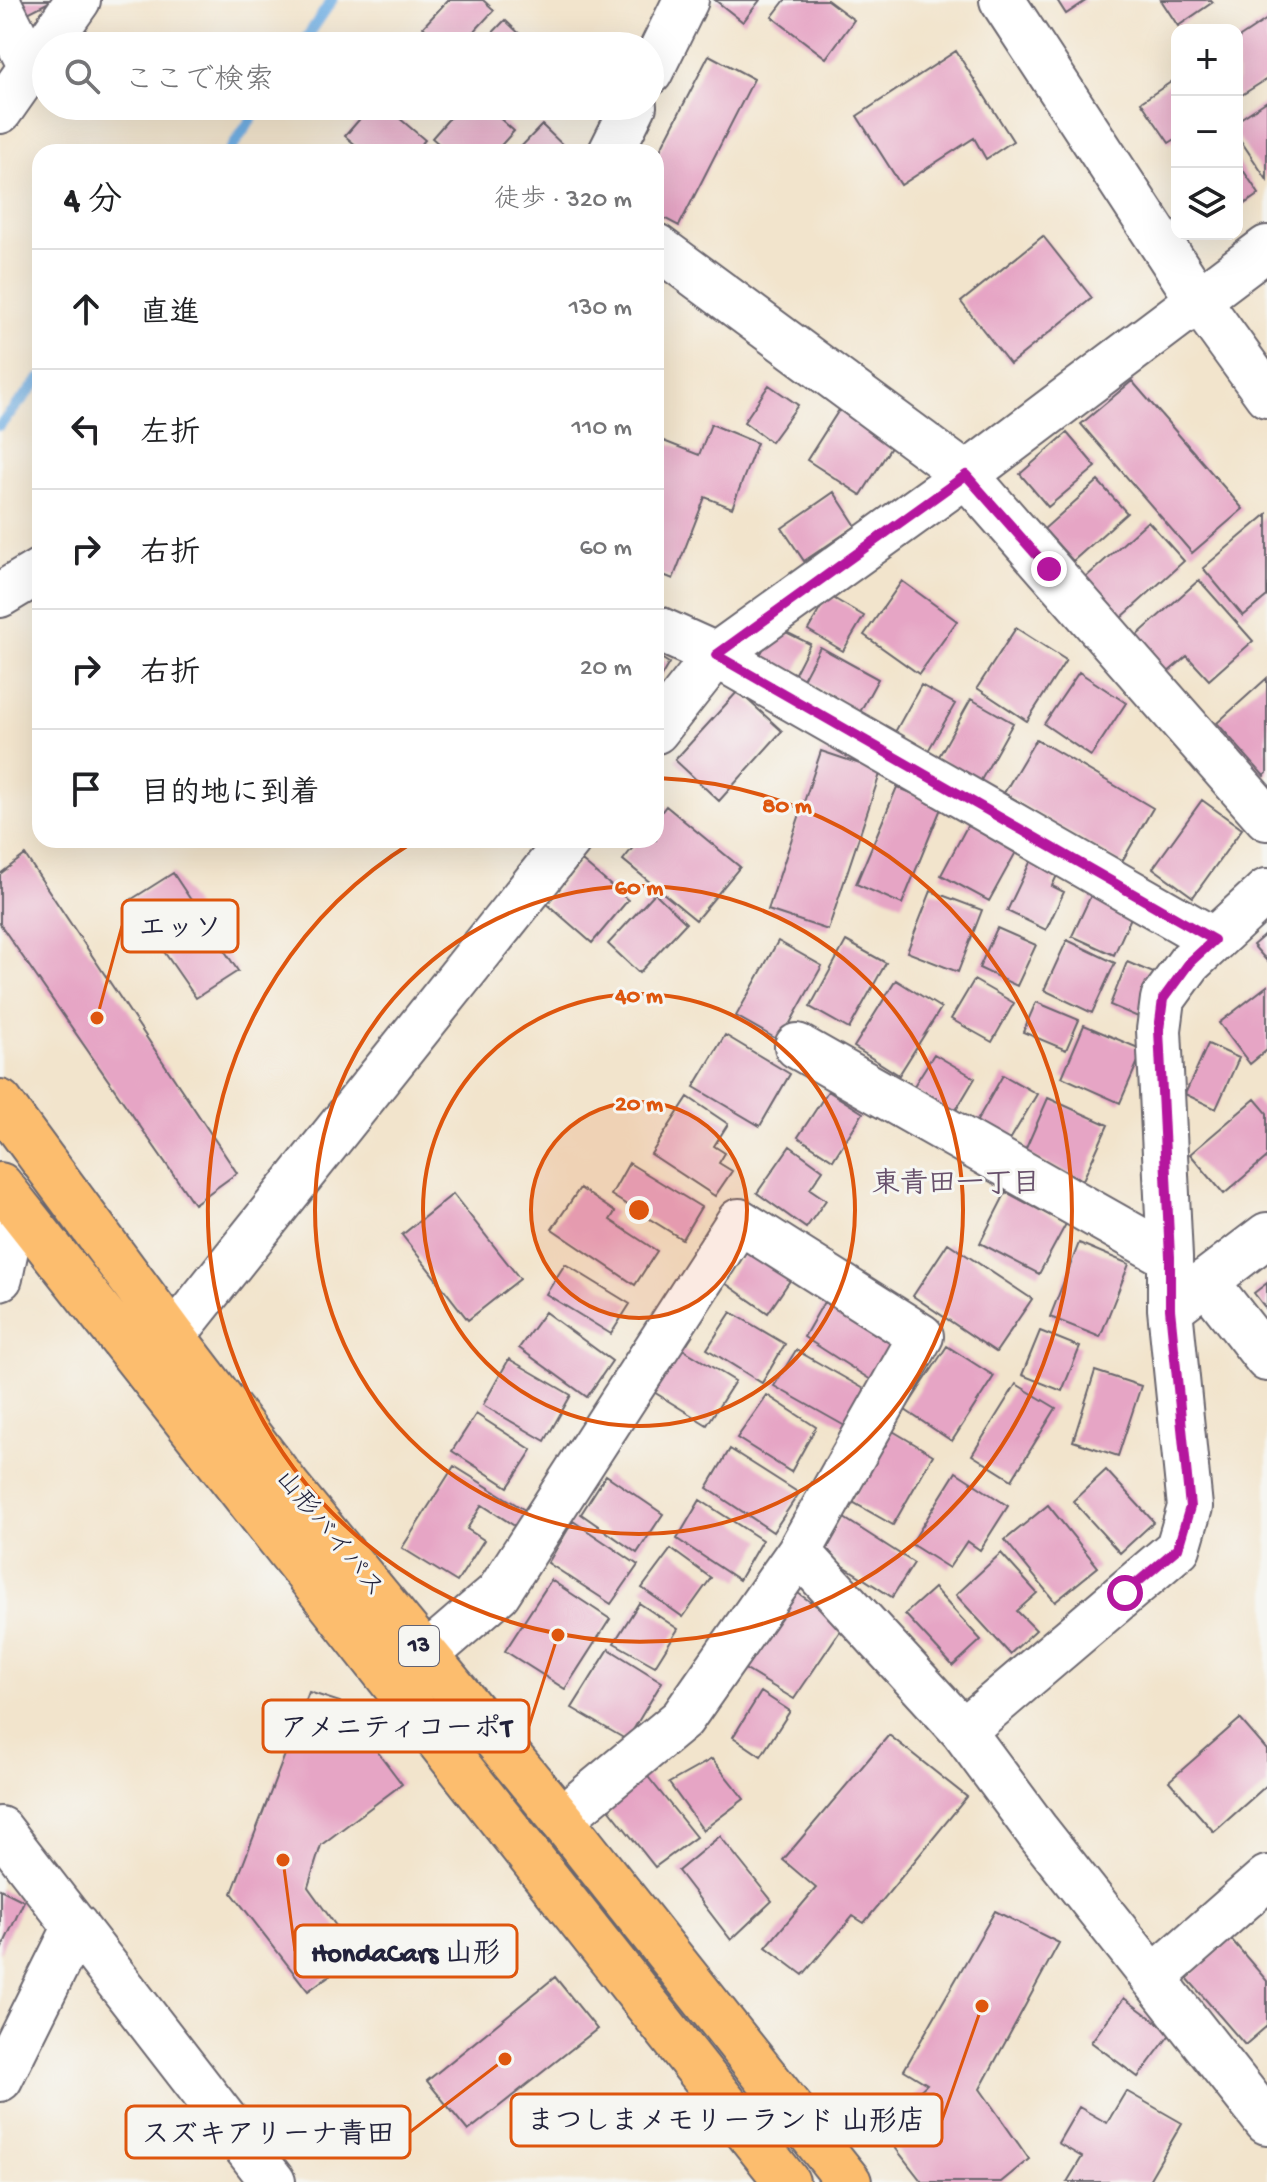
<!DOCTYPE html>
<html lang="ja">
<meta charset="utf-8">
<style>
:root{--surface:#fff;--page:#f6f6f6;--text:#202124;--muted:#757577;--line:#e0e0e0}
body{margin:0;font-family:"Gochi Hand","Klee One",sans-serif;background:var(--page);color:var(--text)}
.controls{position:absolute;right:24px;top:24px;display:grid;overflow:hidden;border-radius:16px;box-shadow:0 8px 32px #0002}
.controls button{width:72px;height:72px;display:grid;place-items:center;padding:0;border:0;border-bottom:2px solid var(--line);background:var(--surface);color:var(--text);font:40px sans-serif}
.stop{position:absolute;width:24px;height:24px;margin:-18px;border:6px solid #b5179e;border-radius:50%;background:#fff}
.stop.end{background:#b5179e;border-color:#fff;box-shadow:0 2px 8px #0008}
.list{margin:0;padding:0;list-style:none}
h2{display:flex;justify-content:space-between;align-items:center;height:104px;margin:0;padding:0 32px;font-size:34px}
h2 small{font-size:26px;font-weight:400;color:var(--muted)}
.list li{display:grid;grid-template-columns:52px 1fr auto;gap:24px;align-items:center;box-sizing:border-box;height:120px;padding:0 32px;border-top:2px solid var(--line)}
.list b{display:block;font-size:30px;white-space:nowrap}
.list em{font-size:26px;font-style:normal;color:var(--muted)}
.icon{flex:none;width:44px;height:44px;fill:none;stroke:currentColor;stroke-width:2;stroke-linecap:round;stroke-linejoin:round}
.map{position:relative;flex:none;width:1267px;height:2182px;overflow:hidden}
.search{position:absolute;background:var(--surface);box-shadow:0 8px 32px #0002;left:32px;top:32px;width:632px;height:88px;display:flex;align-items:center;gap:20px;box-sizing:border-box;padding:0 28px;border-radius:44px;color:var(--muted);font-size:30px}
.panel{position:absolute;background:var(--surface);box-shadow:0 8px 32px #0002;left:32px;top:144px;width:632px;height:704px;border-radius:24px}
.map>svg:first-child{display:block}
</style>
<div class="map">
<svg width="1267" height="2182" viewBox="0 0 1267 2182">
<rect width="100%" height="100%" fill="#f6f6f2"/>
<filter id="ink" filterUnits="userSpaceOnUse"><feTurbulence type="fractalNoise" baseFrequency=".0125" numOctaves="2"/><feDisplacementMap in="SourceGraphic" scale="16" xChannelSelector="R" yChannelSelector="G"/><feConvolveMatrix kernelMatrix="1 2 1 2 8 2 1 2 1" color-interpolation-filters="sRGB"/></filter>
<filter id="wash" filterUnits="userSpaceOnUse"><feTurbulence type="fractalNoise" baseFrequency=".006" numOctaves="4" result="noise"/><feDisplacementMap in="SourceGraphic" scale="32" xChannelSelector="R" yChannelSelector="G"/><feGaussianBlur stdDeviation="1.8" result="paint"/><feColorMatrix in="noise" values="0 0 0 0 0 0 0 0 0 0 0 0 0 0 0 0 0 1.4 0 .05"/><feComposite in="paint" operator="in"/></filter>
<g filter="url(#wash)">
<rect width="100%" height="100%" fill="#f2e4cc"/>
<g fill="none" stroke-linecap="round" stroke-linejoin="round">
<path stroke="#71afe3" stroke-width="11" d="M301 46 332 0
M229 152 260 106
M0 425 40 379"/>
</g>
<g id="blocks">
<path fill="#e6a5c5" d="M19 0H53L26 14Z
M448 0H483L494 10 461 46H444L423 27Z
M715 0H760L743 22Z
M785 0H827L854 20 826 58 772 17Z
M1057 0H1087L1066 14Z
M1161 0H1211L1213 2 1178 26Z
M1267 19V79L1237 98V39Z
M505 20 529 43 527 46H480Z
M956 51 1013 141 986 159 974 138 901 185 857 116Z
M709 55 754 79 679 226 656 214V158Z
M1177 78V138L1169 143 1141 102Z
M1267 101V180L1237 135V121Z
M371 106H385L425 140 415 152H364L345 136Z
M460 106H486L514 131 495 152H448L432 138Z
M542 125 570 152H516Z
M1237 161 1259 194 1237 209Z
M1043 236 1092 298 1010 364 961 302Z
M1132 381 1243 509 1192 553 1081 424Z
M769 385 798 405 771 442 744 422Z
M839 410 893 444 861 495 807 460Z
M711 424 757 443 732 508 705 497 673 579 656 572V438L699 455Z
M1067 433 1096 467 1048 507 1020 474Z
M1098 481 1127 513 1073 561 1044 529Z
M834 492 856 526 804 561 782 528Z
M1267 514V596L1243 616 1203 568Z
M1148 521 1184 561 1121 618 1085 578Z
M1199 580 1253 641 1209 680 1187 656 1167 673 1135 637Z
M902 581 957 621 919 674 864 635Z
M828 595 864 616 843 651 808 630Z
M774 626 810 644 791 681 756 664Z
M1016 628 1066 660 1027 721 977 688Z
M820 647 878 679 860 712 803 679Z
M656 655 669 663 656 685Z
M1079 672 1126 703 1091 756 1044 724Z
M1267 678V773L1264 776 1217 723Z
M921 685 955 704 928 751 895 732Z
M738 691 782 731 719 801 675 760Z
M971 699 1013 723 980 782 938 758Z
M1036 739 1153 808 1121 863 1004 793Z
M821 751 881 771 828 930 768 910Z
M897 787 942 806 902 904 856 884Z
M1202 800 1242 829 1193 897 1153 868Z
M666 806 740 867 696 920 623 860 639 840H656V819Z
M972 817 1021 843 989 901 941 875Z
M25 855 237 1173 194 1204 0 924V874Z
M1033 856 1060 869 1052 886 1064 892 1046 930 1007 911Z
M582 861 628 900 592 943 546 903Z
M173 873 238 971 196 998 129 901Z
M931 891 982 910 958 972 907 952Z
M655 893 686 923 639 973 608 944Z
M1092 893 1134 911 1114 955 1072 936Z
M997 928 1036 945 1017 986 979 968Z
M1267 933V961L1253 945Z
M1067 940 1115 963 1092 1013 1044 990Z
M778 941 822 966 780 1041 736 1016Z
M846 941 886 963 849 1029 810 1007Z
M1127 962 1156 974 1138 1017 1110 1005Z
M896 980 941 1008 899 1075 854 1047Z
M974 980 1014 1003 992 1042 951 1019Z
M1267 986V1050L1250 1064 1219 1023Z
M1036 1002 1079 1020 1066 1050 1023 1032Z
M1084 1025 1143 1050 1120 1103 1062 1077Z
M725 1035 790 1074 760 1126 694 1087Z
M1208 1044 1239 1058 1216 1109 1185 1094Z
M934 1054 975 1078 953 1115 912 1089Z
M1003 1075 1037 1094 1007 1145 974 1126Z
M828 1091 863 1113 833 1160 798 1137Z
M688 1097 728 1124 714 1146 725 1153 719 1163 732 1171 715 1196 651 1154Z
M1048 1098 1108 1125 1083 1180 1024 1153Z
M1255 1099 1267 1113V1157L1224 1194 1190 1154Z
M790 1146 823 1170 810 1189 826 1200 806 1228 757 1193Z
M629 1163 701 1207 682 1239 611 1195Z
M580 1188 615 1212 610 1220 657 1251 635 1285 552 1229Z
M1006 1192 1066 1224 1039 1274 980 1243Z
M453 1194 520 1279 468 1320 402 1235Z
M948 1243 1032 1299 996 1352 913 1296Z
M1079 1243 1129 1264 1100 1337 1050 1317Z
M748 1247 793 1276 768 1313 725 1283Z
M565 1264 630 1304 611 1334 546 1294Z
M1267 1283V1310L1254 1293Z
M825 1300 897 1341 871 1380 804 1337Z
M545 1312 612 1361 587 1397 519 1348Z
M731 1312 785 1344 762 1383 707 1349Z
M1040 1331 1080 1347 1062 1391 1022 1375Z
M676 1345 735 1381 707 1425 649 1389Z
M947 1346 994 1376 952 1441 905 1410Z
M796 1350 866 1390 845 1426 774 1386Z
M509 1359 571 1395 545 1441 483 1405Z
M1095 1371 1141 1386 1118 1456 1073 1441Z
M1016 1384 1056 1408 1012 1480 972 1455Z
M767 1395 816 1427 791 1472 737 1438Z
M476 1414 532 1450 508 1487 452 1451Z
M891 1430 933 1455 893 1525 851 1501Z
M730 1449 799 1493 773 1532 707 1488Z
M454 1466 531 1514 521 1530 482 1505 467 1529 484 1540 457 1582 402 1548Z
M1106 1470 1154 1522 1120 1553 1073 1501Z
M956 1472 1008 1506 980 1550 967 1541 949 1568 911 1544Z
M606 1475 663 1514 637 1553 581 1514Z
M700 1500 762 1540 739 1580 677 1539Z
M1048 1505 1098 1567 1055 1602 1005 1540Z
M841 1516 914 1563 892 1597 819 1550Z
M573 1521 638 1565 611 1604 548 1563Z
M671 1549 711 1578 683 1617 642 1588Z
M1001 1553 1037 1593 1017 1611 1036 1630 1010 1654 956 1595Z
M551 1580 610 1619 565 1689 505 1651Z
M934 1588 981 1640 953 1666 905 1614Z
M792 1589 844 1625 794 1699 743 1668Z
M639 1603 678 1629 655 1666 614 1643Z
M609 1649 662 1682 627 1740 572 1708Z
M309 1692 340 1702 402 1784 321 1845 308 1887 357 1955 308 1991 232 1893Z
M761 1692 790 1711 761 1756 733 1737Z
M1240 1719 1267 1750V1785L1214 1832 1169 1781Z
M889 1735 967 1797 864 1923 853 1916 803 1975 766 1947 816 1888 783 1860Z
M712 1759 744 1799 703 1830 669 1783Z
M645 1773 696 1837 655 1867 606 1805Z
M720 1836 772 1901 731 1940 678 1871Z
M0 1889 24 1901 0 1952Z
M995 1911 1059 1943 980 2089 1029 2159 1001 2182H922L880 2128 927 2084 904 2070Z
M1231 1939 1267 1981V2026L1245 2045 1187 1978Z
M555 1977 597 2029 468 2131 427 2081Z
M1124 1998 1171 2033 1138 2077 1091 2042Z
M1126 2091 1182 2123 1148 2182H1067L1082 2157 1058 2143 1079 2107 1107 2123Z"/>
</g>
</g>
<g filter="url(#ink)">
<use href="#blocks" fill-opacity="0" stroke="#6b666e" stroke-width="2"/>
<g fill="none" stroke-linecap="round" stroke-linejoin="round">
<g stroke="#6b666e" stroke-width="48">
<path id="minor" d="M1002 0 1199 301 1267 395
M0 6 31 67
M650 73 686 0
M0 111 78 0
M611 152 634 106
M656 246 966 475 1267 818
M0 595 40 571
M656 628 716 655 1214 940
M656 731 716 655 966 475 1267 248
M797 1046 1170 1257
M0 1278 15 1205
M1206 1281 1267 1359
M1170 1309 1267 1235
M173 1336 569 840
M799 1552 963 1731 1037 1831 1267 2122
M426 1655 498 1593 739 1221 921 1336 799 1552 682 1719 561 1819
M963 1731 1178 1548 1190 1507 1170 1309V1257L1159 1030 1163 999 1190 962 1267 891
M0 1829 273 2182
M1153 1978 1267 1878
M0 2079 76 1926"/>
</g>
<g stroke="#6b666e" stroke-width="48">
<path id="highway" d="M0 1102 173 1336 289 1488 561 1819 849 2182
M0 1185 787 2182"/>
</g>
<use href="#minor" stroke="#fff" stroke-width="44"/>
<use href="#highway" stroke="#fcbd6e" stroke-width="44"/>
</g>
</g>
<g fill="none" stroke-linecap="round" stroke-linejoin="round" filter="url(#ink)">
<path stroke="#b5179e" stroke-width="10" d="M1049 569 966 475 716 655 1214 940 1190 962 1163 999 1159 1030 1170 1257V1309L1190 1507 1178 1548 1125 1593"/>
</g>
<circle cx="639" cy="1210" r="108" fill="#de560e" fill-opacity=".12"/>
<g fill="none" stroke="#de560e" stroke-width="4">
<circle cx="639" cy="1210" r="108"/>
<circle cx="639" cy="1210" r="216"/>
<circle cx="639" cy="1210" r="324"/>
<path d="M658 778A432 432 0 1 1 413 842"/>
</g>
<g text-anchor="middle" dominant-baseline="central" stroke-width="6" stroke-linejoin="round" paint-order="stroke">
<rect fill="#f6f6f2" stroke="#626272" stroke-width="2" x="399" y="1626" width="40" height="40" rx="6"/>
<g font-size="24" font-weight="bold" fill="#22223b">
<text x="419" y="1646">13</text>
</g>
<g font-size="26" fill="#22223b" stroke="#f6f6f2">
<text transform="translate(328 1535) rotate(51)">山形バイパス</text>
</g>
<g font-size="28" font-weight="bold" fill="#67506b" stroke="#f6f6f2">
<text x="956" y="1185">東青田一丁目</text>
</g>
</g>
<circle cx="639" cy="1210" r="12" fill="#de560e" stroke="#f6f6f2" stroke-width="4"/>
<g font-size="24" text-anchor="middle" font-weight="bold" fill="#de560e" stroke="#f6f6f2" stroke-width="6" stroke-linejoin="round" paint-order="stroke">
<text x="787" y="812">80 m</text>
<text x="639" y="894">60 m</text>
<text x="639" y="1002">40 m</text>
<text x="639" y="1110">20 m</text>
</g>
<path fill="none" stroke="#de560e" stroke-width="3" d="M97 1018L122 926M558 1635L529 1726M283 1860L295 1951M982 2006L942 2120M505 2059L410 2132"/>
<g fill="#de560e" stroke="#f6f6f2" stroke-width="3">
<circle cx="97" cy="1018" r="8"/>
<circle cx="558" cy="1635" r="8"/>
<circle cx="283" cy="1860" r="8"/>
<circle cx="982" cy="2006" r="8"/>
<circle cx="505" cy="2059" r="8"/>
</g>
<g fill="#f6f6f2" stroke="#de560e" stroke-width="3">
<rect x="122" y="900" width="116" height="52" rx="8"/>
<rect x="263" y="1700" width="266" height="52" rx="8"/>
<rect x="295" y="1925" width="222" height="52" rx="8"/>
<rect x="511" y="2094" width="431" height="52" rx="8"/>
<rect x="126" y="2106" width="284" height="52" rx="8"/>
</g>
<g font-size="28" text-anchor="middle" font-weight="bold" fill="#22223b">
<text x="180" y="936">エッソ</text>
<text x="396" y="1736">アメニティコーポT</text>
<text x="406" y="1961">HondaCars 山形</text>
<text x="726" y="2129">まつしまメモリーランド 山形店</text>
<text x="268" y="2142">スズキアリーナ青田</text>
</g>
</svg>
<div class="controls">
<button>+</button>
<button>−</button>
<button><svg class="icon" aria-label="layers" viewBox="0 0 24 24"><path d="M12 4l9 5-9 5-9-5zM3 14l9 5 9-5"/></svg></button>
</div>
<div class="stop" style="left:1125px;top:1593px"></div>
<div class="stop end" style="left:1049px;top:569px"></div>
<div class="search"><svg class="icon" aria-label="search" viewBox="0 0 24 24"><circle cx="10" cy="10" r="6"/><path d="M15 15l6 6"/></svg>ここで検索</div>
<section class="panel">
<h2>4 分<small>徒歩 · 320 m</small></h2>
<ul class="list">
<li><svg class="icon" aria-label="ahead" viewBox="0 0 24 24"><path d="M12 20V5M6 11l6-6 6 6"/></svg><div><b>直進</b></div><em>130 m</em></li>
<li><svg class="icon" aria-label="left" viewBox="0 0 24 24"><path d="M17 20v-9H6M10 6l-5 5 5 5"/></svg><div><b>左折</b></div><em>110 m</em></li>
<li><svg class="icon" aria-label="right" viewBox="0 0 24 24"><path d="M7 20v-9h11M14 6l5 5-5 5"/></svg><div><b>右折</b></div><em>60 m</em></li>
<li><svg class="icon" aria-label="right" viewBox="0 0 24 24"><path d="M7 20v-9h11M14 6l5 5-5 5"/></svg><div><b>右折</b></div><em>20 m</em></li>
<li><svg class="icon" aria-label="arrive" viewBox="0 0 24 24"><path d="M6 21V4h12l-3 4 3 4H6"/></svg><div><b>目的地に到着</b></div></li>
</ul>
</section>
</div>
